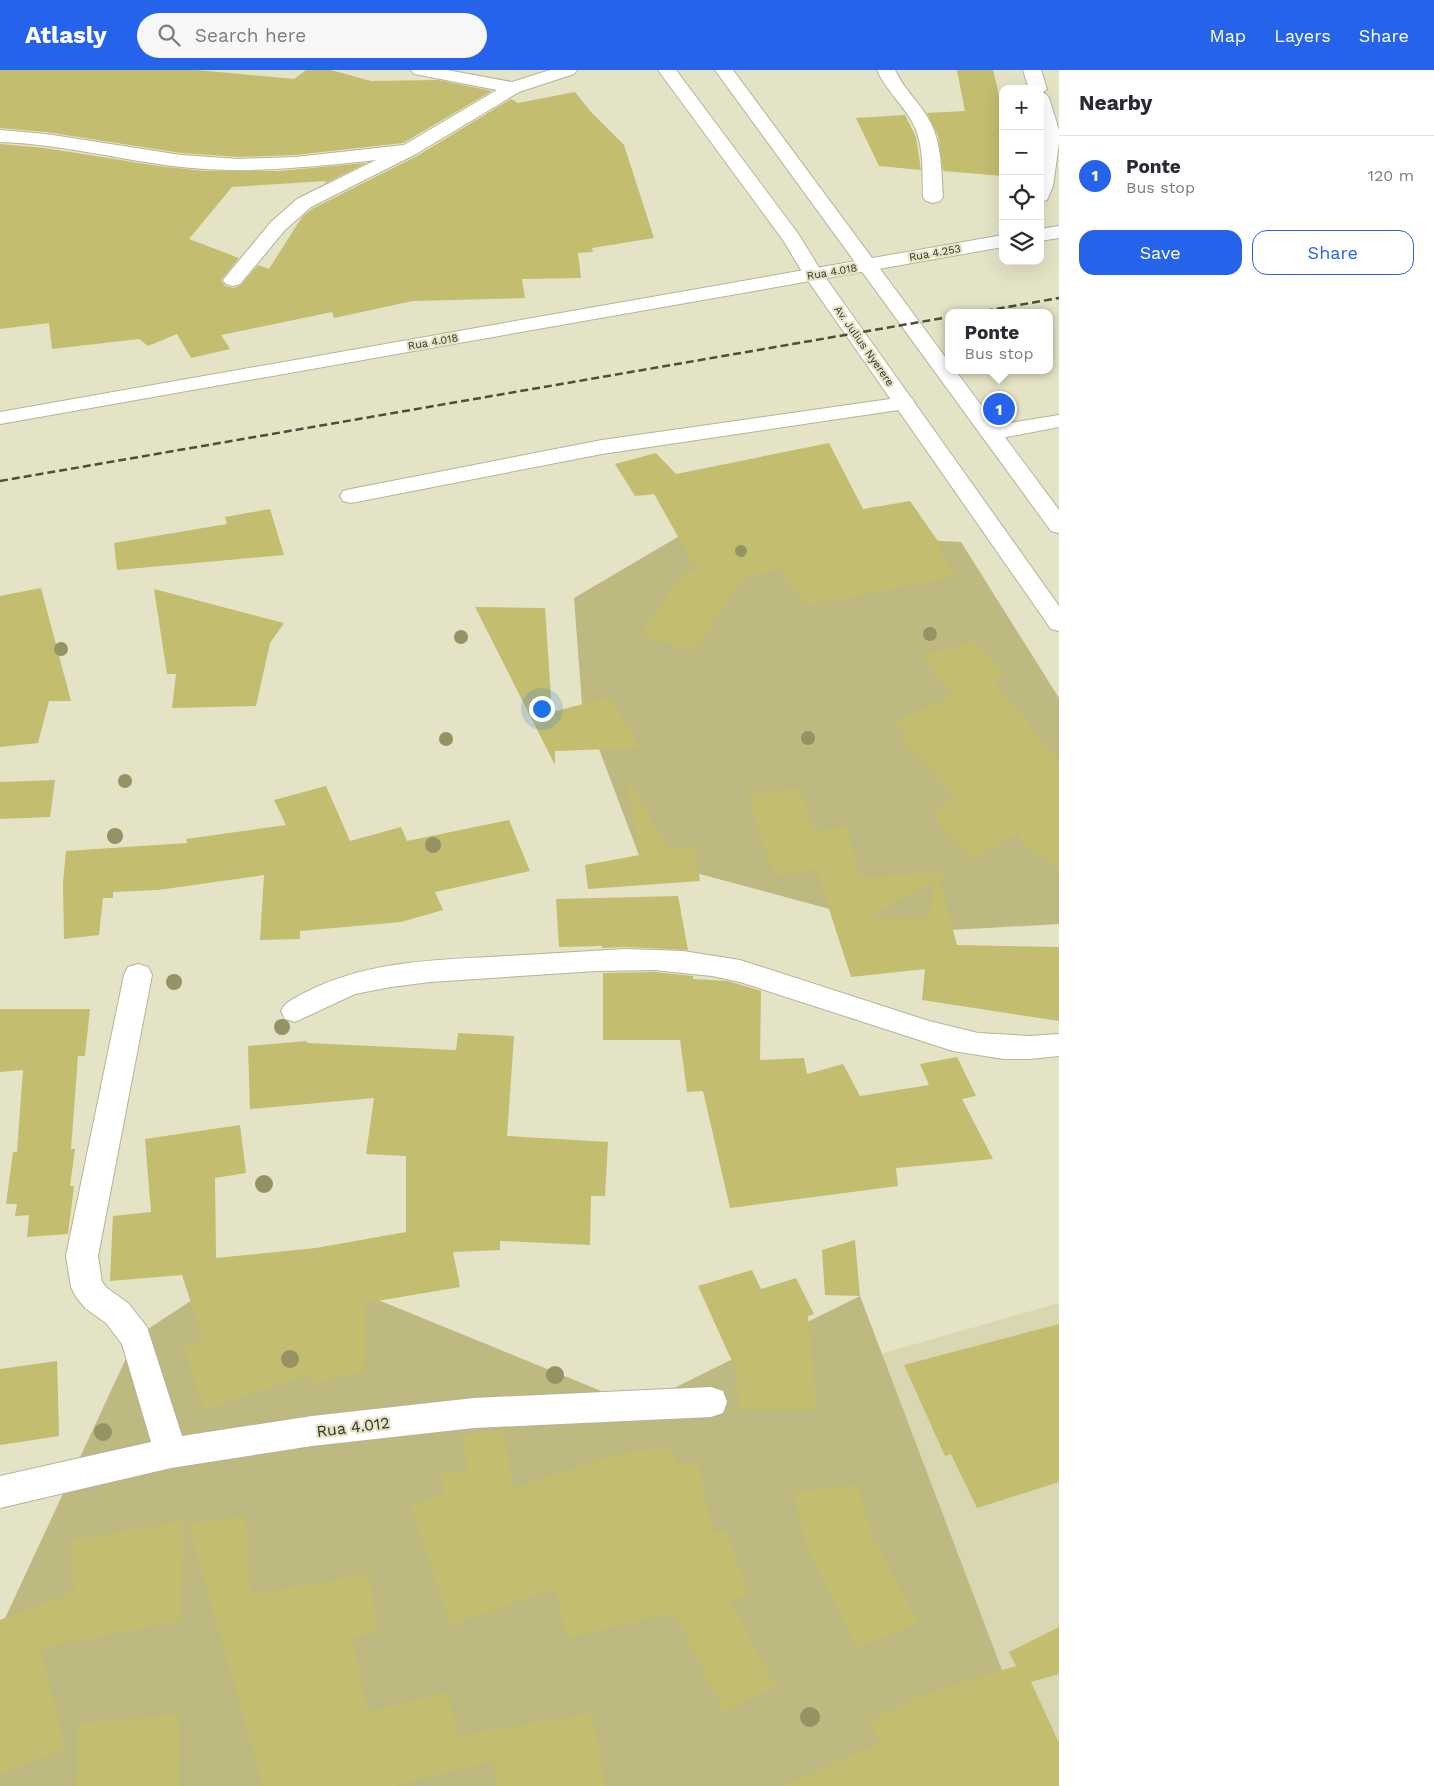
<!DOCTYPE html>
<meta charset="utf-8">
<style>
:root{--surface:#fff;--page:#f7f7f7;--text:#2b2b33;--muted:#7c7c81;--line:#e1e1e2;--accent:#2563eb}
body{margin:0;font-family:"Work Sans",sans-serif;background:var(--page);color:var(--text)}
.controls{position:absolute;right:15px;top:15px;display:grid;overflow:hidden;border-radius:10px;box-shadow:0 5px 20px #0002}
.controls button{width:45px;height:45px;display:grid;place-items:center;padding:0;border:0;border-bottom:1px solid var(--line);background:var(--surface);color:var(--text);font:25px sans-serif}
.you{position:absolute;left:541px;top:638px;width:18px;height:18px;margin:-12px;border:4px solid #fff;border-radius:50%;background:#1a73e8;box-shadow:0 0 0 8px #1a73e833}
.badge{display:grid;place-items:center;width:32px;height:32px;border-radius:50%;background:var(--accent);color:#fff;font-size:16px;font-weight:700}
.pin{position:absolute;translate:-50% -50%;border:2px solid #fff;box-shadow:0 1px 5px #0006}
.popup{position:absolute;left:945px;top:239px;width:108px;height:65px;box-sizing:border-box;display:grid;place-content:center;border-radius:10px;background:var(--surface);filter:drop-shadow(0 1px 4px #0005);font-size:16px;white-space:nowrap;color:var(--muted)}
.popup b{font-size:19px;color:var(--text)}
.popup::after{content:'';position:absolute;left:50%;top:100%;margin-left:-10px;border:10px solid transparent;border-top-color:var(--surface)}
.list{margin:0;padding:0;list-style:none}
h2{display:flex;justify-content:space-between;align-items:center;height:65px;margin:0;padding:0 20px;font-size:21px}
h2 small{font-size:16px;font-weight:400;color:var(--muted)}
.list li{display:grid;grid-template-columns:32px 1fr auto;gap:15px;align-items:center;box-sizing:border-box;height:80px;padding:0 20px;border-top:1px solid var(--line)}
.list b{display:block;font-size:19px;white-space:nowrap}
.list p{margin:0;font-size:16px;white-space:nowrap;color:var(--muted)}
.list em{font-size:16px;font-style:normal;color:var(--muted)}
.actions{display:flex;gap:10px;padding:15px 20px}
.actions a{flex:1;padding:11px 0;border:1px solid var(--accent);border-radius:15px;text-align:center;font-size:18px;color:var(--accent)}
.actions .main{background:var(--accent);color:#fff}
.icon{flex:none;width:28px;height:28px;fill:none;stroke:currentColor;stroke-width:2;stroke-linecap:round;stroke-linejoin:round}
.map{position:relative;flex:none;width:1059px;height:1716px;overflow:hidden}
header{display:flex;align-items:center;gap:30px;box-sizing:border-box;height:70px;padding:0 25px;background:var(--accent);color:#fff}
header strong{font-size:24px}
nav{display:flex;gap:28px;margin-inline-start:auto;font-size:18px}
.search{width:350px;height:45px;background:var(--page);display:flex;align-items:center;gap:12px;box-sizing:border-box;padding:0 18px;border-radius:28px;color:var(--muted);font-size:19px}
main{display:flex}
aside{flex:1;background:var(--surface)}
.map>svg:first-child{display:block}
</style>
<header>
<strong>Atlasly</strong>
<div class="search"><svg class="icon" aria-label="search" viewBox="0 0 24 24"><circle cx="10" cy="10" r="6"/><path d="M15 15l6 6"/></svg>Search here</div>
<nav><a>Map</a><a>Layers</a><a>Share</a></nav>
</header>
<main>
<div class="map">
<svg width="1059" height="1716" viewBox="0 0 1059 1716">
<rect width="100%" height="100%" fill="#e4e3c5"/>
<path fill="#d9d7b2" d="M1059 1233V1716L849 1293Z"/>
<path fill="#bdb980" d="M693 458 961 472 1059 628V854L915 862 640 788 582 634 574 528Z
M263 1183 638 1336 860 1226 1046 1716H0V1559L136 1267Z"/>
<path fill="#c2bd6f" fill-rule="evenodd" d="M0 0H197L294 9 306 0H331L371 11 438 10 492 21 403 73 295 85 238 87 181 83 46 62 0 58Z
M957 0H993L999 25H1003V106L943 101 938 66 927 43 965 41Z
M575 22 591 42 624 75 654 168 592 178 593 182 578 183 581 208 522 209 525 228 413 231 334 248 332 242 221 265 230 279 191 288 177 264 148 276 139 269 52 279 49 253 0 259V74L45 78 158 96 205 101H279L366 93 324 114 326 111 232 117 189 169 239 188 221 210 225 216 234 218 241 215 258 195 269 199 302 147 312 139 417 86 511 29 518 33Z
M905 45 916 67 921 100 879 96 856 48Z
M829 373 863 439 910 431 942 477 937 478 956 506 834 531 833 529 807 536 779 500 744 507 694 582 640 565 683 502H698L654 424 635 426 615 394 656 383 676 404Z
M270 439 284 485 117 500 114 473 227 454 225 447Z
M41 518 71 631H49L38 673 0 677V526Z
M154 519 284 553 270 573 256 636 172 638 176 604H167Z
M475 537 545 538 552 642 610 627 641 678 555 681V695Z
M976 571 1004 606 993 609 1059 692V802L1021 771 1019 763 973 789 938 755V737L957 728 899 669 909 665 894 651 953 626 921 586Z
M55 710 50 747 0 749V712Z
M629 712 670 779 694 774 700 811 588 819 585 795 640 785 627 713Z
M326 716 350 771 401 757 407 771 509 750 530 801 435 822 443 840 401 852 300 861V869L260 870 264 805 158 820 113 822V828H103L99 865 64 869 63 814 66 781 187 773 186 769 286 755 274 730Z
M800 718 813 760 847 757 860 807 949 802 939 808 957 875 1059 877V951L922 930 925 899 851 907 816 799 777 807 762 774 748 723ZM934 811 930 848 870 847Z
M678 826 688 880 625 877 602 878V876L559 877 556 829Z
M654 902 693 906V909L728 911 761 921 760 990 804 988 807 1004 843 994 860 1026 929 1015 920 994 957 987 976 1026 962 1029 993 1089 896 1098 898 1116 730 1138 703 1021 687 1022 680 970H603V903Z
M0 939H90L85 986H78L71 1079H75L70 1116H74L68 1164 27 1167 29 1145 15 1146 17 1134H6L13 1082H17L23 1000 0 1002Z
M458 963 514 966 507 1066 608 1072 605 1126H591L590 1175 500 1171V1180L453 1182 460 1217 365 1233 364 1301 311 1314V1304L204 1340 183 1276 203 1270 182 1205 110 1211 113 1146 151 1142 145 1069 240 1055 246 1103 215 1108 216 1188 316 1178 406 1162V1086L366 1084 374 1028 250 1039 248 976 307 971V973L456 980Z
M855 1170 860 1226 825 1225 822 1180Z
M752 1200 761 1219 796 1208 814 1244 808 1246 817 1340H739L736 1300 698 1216Z
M1059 1254V1412L977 1438 951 1384 945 1386 904 1295Z
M57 1291 59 1366 0 1375V1299Z
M503 1359 513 1418 621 1383 673 1377 677 1395 698 1393 713 1463 726 1460 749 1525 730 1530 776 1617 723 1641 674 1543 567 1568 555 1519 451 1555 410 1436 444 1424 441 1403 468 1400 462 1366Z
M857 1414 872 1465 919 1554 857 1578 807 1478 793 1423Z
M245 1445 251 1525 369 1503 378 1563 352 1568 368 1642 448 1622 458 1665 592 1643 605 1716H496L493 1691 395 1716H263L188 1454Z
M183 1451 181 1551 41 1578 65 1680 0 1704V1550L74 1522 72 1470Z
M1059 1557V1604L1031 1612 1059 1673V1716H784L880 1672 868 1651 919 1626 1016 1596 1009 1582Z
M180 1644 179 1716H76L77 1654Z"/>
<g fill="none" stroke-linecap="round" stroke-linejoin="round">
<g stroke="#b5b497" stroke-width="2">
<path id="minor" d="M411 0H447L512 12 550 0H577L574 4 519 22 416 84 311 137 285 160 240 214 233 216 226 214 223 210 271 152 297 129 376 90C311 97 246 104 181 97 120 90 61 74 0 72V60L46 64 181 85 238 89 295 87 404 75 497 20 420 5 414 4Z
M877 0H895C903 18 918 31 928 48 942 71 941 100 943 127L940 131 933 133 926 131 923 127C922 101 925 71 910 48 899 31 885 18 877 0Z
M1023 0H1041L1047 19 1042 23 1046 24 1049 28 1059 60V73L1053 116 1047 130 1040 132 1042 64 1040 19H1029Z
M1059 156V168L1040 171V159Z
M1003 165V177L0 354V342Z
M904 327 912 328 915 333 912 338 602 384 351 433 343 431 340 426 343 421 351 419 602 370Z
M1059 345V357L991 370 983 368 980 363 983 358 991 356Z
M625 879 683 881 740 890 929 951 978 963 1030 966 1059 964V986L1030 989H1004L953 981 740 912 712 906 654 900 596 901 430 912 391 917 355 924 295 952 285 949 281 941C286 931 294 929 304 923 368 890 437 890 507 886 547 884 586 881 625 879Z
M138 894 148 897 152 905 98 1186 102 1212 107 1218 128 1233 147 1257 182 1366 312 1346 474 1328 711 1317 723 1321 727 1332 723 1343 711 1347 474 1358 312 1376 171 1398 0 1438V1406L151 1372 122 1274 106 1253 85 1238 76 1227 71 1217 66 1186 124 905 128 897Z"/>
</g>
<g stroke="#b5b497" stroke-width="2">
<path id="secondary" d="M658 0H676L799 165 823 204 1059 536V561L1051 559 804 205 783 170Z
M715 0H733L949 292V300H955L1059 440V463L1051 461Z"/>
</g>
<use href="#minor" fill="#fff" fill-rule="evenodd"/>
<use href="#secondary" fill="#fff" fill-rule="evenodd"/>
<path stroke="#4e4d3f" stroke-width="2.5" stroke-dasharray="8 4" stroke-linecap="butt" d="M973 243 1059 228
M0 411 949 247"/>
</g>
<g fill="#959264">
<circle cx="741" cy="481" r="6"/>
<circle cx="930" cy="564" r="7"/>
<circle cx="461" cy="567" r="7"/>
<circle cx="61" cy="579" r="7"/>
<circle cx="808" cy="668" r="7"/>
<circle cx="446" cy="669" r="7"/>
<circle cx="125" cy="711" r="7"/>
<circle cx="115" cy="766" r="8"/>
<circle cx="433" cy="775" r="8"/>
<circle cx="174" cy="912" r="8"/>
<circle cx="282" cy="957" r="8"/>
<circle cx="264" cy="1114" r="9"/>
<circle cx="290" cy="1289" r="9"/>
<circle cx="555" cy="1305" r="9"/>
<circle cx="103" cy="1362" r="9"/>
<circle cx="810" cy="1647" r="10"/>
</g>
<g text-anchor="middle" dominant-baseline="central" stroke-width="4.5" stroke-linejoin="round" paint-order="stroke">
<g font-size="11" fill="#353429" stroke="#e4e3c5">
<text transform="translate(935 183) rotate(-10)">Rua 4.253</text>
<text transform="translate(832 202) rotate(-10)">Rua 4.018</text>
<text transform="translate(433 272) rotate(-10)">Rua 4.018</text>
<text transform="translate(864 276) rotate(55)">Av. Julius Nyerere</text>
</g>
<g font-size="16" fill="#353429" stroke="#e4e3c5">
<text transform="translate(353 1357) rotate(-7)">Rua 4.012</text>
</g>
</g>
</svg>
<div class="controls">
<button>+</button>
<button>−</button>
<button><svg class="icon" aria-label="locate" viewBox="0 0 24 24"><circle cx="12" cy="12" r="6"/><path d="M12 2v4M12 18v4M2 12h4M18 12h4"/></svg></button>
<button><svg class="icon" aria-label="layers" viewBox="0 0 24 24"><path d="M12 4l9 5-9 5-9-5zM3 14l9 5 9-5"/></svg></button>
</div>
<div class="you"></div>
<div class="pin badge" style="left:999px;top:339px">1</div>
<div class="popup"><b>Ponte</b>Bus stop</div>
</div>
<aside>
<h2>Nearby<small></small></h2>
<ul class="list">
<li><span class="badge">1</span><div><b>Ponte</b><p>Bus stop</p></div><em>120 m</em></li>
</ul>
<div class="actions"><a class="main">Save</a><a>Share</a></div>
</aside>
</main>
